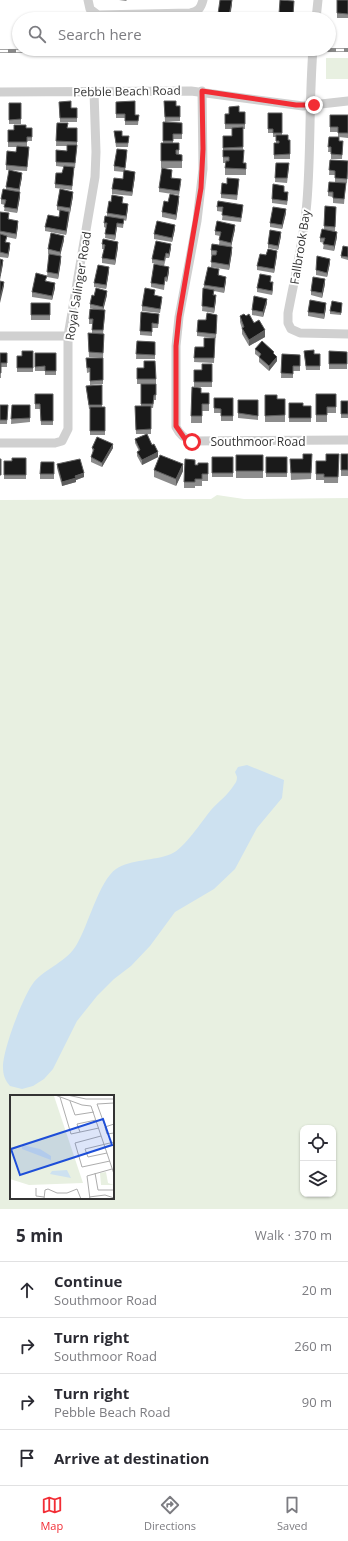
<!DOCTYPE html>
<meta charset="utf-8">
<style>
:root{--surface:#fff;--page:#f2f2f3;--text:#2b2b33;--muted:#7c7c81;--line:#e1e1e2;--accent:#f22d35}
body{margin:0;font-family:"Open Sans",sans-serif;background:var(--page);color:var(--text)}
.controls{position:absolute;right:12px;bottom:12px;display:grid;overflow:hidden;border-radius:8px;box-shadow:0 1px 3px #0004}
.controls button{width:36px;height:36px;display:grid;place-items:center;padding:0;border:0;border-bottom:1px solid var(--line);background:var(--surface);color:var(--text);font:20px sans-serif}
.stop{position:absolute;width:12px;height:12px;margin:-9px;border:3px solid #f22d35;border-radius:50%;background:#fff}
.stop.end{background:#f22d35;border-color:#fff;box-shadow:0 1px 4px #0008}
.list{margin:0;padding:0;list-style:none}
h2{display:flex;justify-content:space-between;align-items:center;height:52px;margin:0;padding:0 16px;font-size:17px}
h2 small{font-size:13px;font-weight:400;color:var(--muted)}
.list li{display:grid;grid-template-columns:26px 1fr auto;gap:12px;align-items:center;box-sizing:border-box;height:56px;padding:0 16px;border-top:1px solid var(--line)}
.list b{display:block;font-size:15px;white-space:nowrap}
.list p{margin:0;font-size:13px;white-space:nowrap;color:var(--muted)}
.list em{font-size:13px;font-style:normal;color:var(--muted)}
.icon{flex:none;width:22px;height:22px;fill:none;stroke:currentColor;stroke-width:2;stroke-linecap:round;stroke-linejoin:round}
.map{position:relative;flex:none;width:348px;height:1209px;overflow:hidden}
.search{position:absolute;background:var(--surface);box-shadow:0 1px 3px #0004;left:12px;right:12px;top:12px;height:44px;display:flex;align-items:center;gap:10px;box-sizing:border-box;padding:0 14px;border-radius:22px;color:var(--muted);font-size:15px}
.sheet{height:276px;background:var(--surface)}
nav{display:flex;justify-content:space-around;align-items:center;box-sizing:border-box;height:56px;border-top:1px solid var(--line);background:var(--surface);font-size:11px;color:var(--muted)}
nav a{display:grid;justify-items:center;gap:2px}
nav .on{color:var(--accent)}
.map>svg:first-child{display:block}
</style>
<div class="map">
<svg width="348" height="1209" viewBox="0 0 348 1209">
<rect width="100%" height="100%" fill="#fff"/>
<path fill="#e8f0e1" fill-rule="evenodd" d="M326 58H348V79H326Z
M217 495 244 499 348 498V1209H0V500L211 499ZM11 1096H113V1198H11ZM303 1128H333V1194H303Z"/>
<path fill="#cde1f0" d="M247 765 284 780 282 798 257 828 235 869 214 889 175 912 150 946 131 966 114 979 97 996 77 1021 53 1069 44 1079 33 1086 22 1089 10 1086C5 1080 3 1075 3 1067 3 1049 23 996 34 982 47 967 67 962 77 944 88 926 99 881 116 869 131 859 154 861 171 854 184 849 202 821 211 810 219 801 228 795 234 785 236 783 237 780 237 777L235 772 238 767Z"/>
<g fill="none" stroke-linecap="round" stroke-linejoin="round">
<path stroke="#d0d0d0" stroke-width="9" d="M88 0 90 9 98 15 190 13C198 12 201 8 203 0
M316 19 318 0
M313 49C309 100 311 151 307 201 304 239 295 276 288 313V323L291 329 300 333 348 334
M202 91 203 169 197 221 179 317 176 346V427C180 435 184 438 192 441L348 440
M0 92 191 91 303 106 348 101
M0 336H68
M0 443H55L62 441 68 429V336L95 177 96 152 94 92"/>
<g stroke="#888" stroke-width="4">
<path id="rail" d="M0 51 348 50"/>
</g>
<use href="#rail" stroke="#fff" stroke-width="2.5" stroke-dasharray="8" stroke-linecap="butt"/>
</g>
<path fill="#8c8c8c" d="M119 0H127L126 1Z
M337 0H348V18H337Z
M232 4 230 19H218V14Z
M294 5 293 19 279 18V14Z
M164 101 176 106H180V121L165 122Z
M59 102 71 108H77V122H60Z
M116 102 135 115H139L138 125H125V118H116Z
M9 103H21V124H9Z
M239 112H245V129H243V163H246V175H225V163H223V136H232V129H225V114Z
M268 113H282V135L288 140H290V159H274V143H276V137H273V133H268Z
M330 115H348V138L339 137V141H343L342 159H331V152H328L329 137H338V132H330Z
M163 122 182 123V139H173V143H179V155H182V168H161V143H163Z
M57 123 68 128H77V146L75 168H74L72 190 55 188V184L62 173 64 167 56 166V162L67 151V146H56Z
M26 128H32V141H27V147L29 151 27 171 6 170V165L16 152 17 147H8V130H14Z
M114 131 122 136H129L128 147H116Z
M127 155 125 171 135 176 132 196 112 194V189L123 179 124 172 114 171V166Z
M330 160 348 161 347 183H346L344 204 333 203V197L328 196V192L335 182V175H329Z
M276 163 289 168 287 183 275 182Z
M172 174V178L181 184 179 195 159 192V188Z
M22 177 19 192 20 197 17 213 4 211 5 205 1 204V199L6 189V187Z
M227 184H239L237 200 221 198V194Z
M284 192 288 197 287 205 272 203V199Z
M73 196 66 235 45 231V227L59 217 60 211 57 210V206Z
M179 201 176 220 162 217V212L168 202Z
M123 203 128 208 126 221 124 220 123 228 117 227 115 240 105 238 106 228 104 227V223L107 217V213Z
M325 206 336 207 335 231H330L337 237 334 251 323 249 324 243 320 242V238L324 229Z
M217 207 243 209 241 222 222 220 223 212 217 211Z
M0 212 9 218V220L18 226 16 239 7 237 6 242 10 247 8 258 0 257Z
M286 213 282 229 270 227V223Z
M175 229 172 242 154 239V234Z
M235 229 231 247 219 245 220 236 215 235V231Z
M281 236 278 250 268 248V244Z
M64 240 60 256 61 261 58 279 47 277 49 254H48V249Z
M102 244 118 247 115 265 102 263V258L104 249H102Z
M348 247V260L341 258V256Z
M171 248 169 258H166L164 266 152 263V259Z
M211 250 232 252 229 270 211 267 212 255H211Z
M266 255H277L274 273 257 270V266Z
M330 263 327 277 316 275V270Z
M109 271 106 289 94 287V283Z
M169 272 167 282 165 281 164 290 151 287V283Z
M219 273V276L226 281 224 293 214 291V295L216 300 214 313 202 311 204 285Z
M47 280 46 282 55 288 52 300 32 297V292Z
M270 282 273 287 272 295 257 292V288Z
M325 284 322 298 311 295V291Z
M107 295 103 310 105 315 103 334 104 339 103 358 89 357 88 338 92 333V324H89V319L97 310 90 308V304L94 296Z
M155 296 162 301 160 313 142 311V306Z
M31 303H50V320H31Z
M267 303 263 317 252 315V310Z
M342 303 341 315 330 314V311Z
M326 308 324 319 308 316V312Z
M240 316H246L265 337 249 346 242 334V329L240 322Z
M159 318 158 328H152V336L140 335V331Z
M217 319 216 338H215L214 363 194 362 195 347H204L215 338 197 336V332L206 320Z
M137 341 155 342V359H136Z
M255 349 274 354 277 361 269 371 259 362V357L255 354Z
M33 351V372H17V356H22Z
M304 351 314 354H320V370H306Z
M329 351 347 352V369H329Z
M0 353H7V367H1V378H0Z
M35 353H56V375H45V371H35Z
M282 354 300 355V371H293V378H281Z
M86 358H103V384L90 385V372L87 373Z
M212 364V387H194V370H202Z
M137 368H144L156 379V384H137Z
M141 384H156V400H154L153 408H151V434H147L152 445 158 457 142 465 137 456V452L139 451 135 443V439L147 434H136L135 406H141Z
M102 385V407H105V435H90V409H89L86 386Z
M192 387 201 393H209V411H202V423H191Z
M35 394H53V425H41L40 409H35Z
M316 394H336V413H327V422H316Z
M265 395 277 399H285V422H265Z
M214 398H233V421H221V413H214Z
M238 400H258V420L238 418Z
M341 401H348V418H341Z
M289 403 303 406H311V422H289Z
M0 405H8L7 424H0Z
M12 405H30V422L11 424Z
M92 448H113L102 467 91 462V457L93 453Z
M339 454 338 483H324V480H316V461H326Z
M341 454H348V476H341Z
M236 455H263V478H236Z
M212 457H233V477H212Z
M266 457H287V477H266Z
M26 458V479H4V461H12Z
M290 459 312 460 311 479 291 480Z
M54 462V479H40V474Z
M208 463V481H202V486H195V488H184V482L195 465H198Z
M57 464 84 477 76 480V482L62 486 57 468Z
M154 470 183 471 176 486 154 477Z"/>
<path fill="#5f5f5f" d="M232 0V4L229 19V16Z
M135 172V176L132 196V192Z
M22 173V177L19 193V189Z
M20 192V197L17 213V209Z
M73 192V196L70 213V208Z
M179 196V201L176 220V215Z
M128 204V208L126 221V216Z
M286 209V213L282 229V225Z
M69 212V217L66 235V231Z
M18 221V226L16 239V234Z
M117 223V227L115 240V235Z
M175 225V229L172 242V238Z
M235 225V229L231 247V243Z
M281 232V236L278 250V246Z
M337 232V237L334 251V246Z
M64 236V240L60 256V252Z
M118 242V247L115 265V260Z
M10 243V247L8 258V254Z
M171 244V248L169 258V254Z
M232 247V252L229 270V265Z
M277 251V255L274 273V269Z
M61 256V261L58 279V274Z
M330 259V263L327 277V273Z
M3 260V264L0 280V276Z
M109 267V271L106 289V285Z
M169 267V272L167 282V277Z
M226 277V281L224 293V288Z
M325 279V284L322 298V293Z
M4 282V286L0 303V298Z
M273 282V287L272 295V291Z
M55 283V288L52 300V296Z
M107 291V295L103 311V307Z
M216 295V300L214 313V308Z
M267 299V303L263 317V312Z
M326 303V308L324 319V314Z
M265 330V337L249 346V340Z
M277 357V361L269 371V366Z
M113 444V448L102 467V463Z
M158 452V457L142 465V460Z
M183 464V471L176 486V479Z
M84 473V477L76 480V482L62 486V482L75 476Z"/>
<path fill="#1a1a1a" stroke="#5f5f5f" d="M220 0H232L229 16 218 14Z
M280 0 294 1 293 15 279 14Z
M337 0H348V14L337 13Z
M71 101V108H77V118H60L59 102Z
M135 101V115H139L138 121H125V114H116V102Z
M164 101H176V106H180V117H165Z
M9 103H21V119L9 120Z
M239 106V112H245V124H225V114H229V107Z
M268 113H282V133H273V129H268Z
M330 115H348V133H338V127H330Z
M163 122 182 123V134H173V141H163Z
M57 123H68L67 128H77V142L56 141Z
M14 125H26V128H32V137H27V142H8V130H14Z
M243 127V147L223 148V136H232V128Z
M114 131H122V136H129L128 143H116Z
M276 135H288V140H290V154L274 155V143H279V141H276Z
M329 137H339V141H343L342 155 331 154V147H328Z
M161 143H179V150H176V154L182 155V161H161Z
M67 145H77L75 163 56 162V150L67 151Z
M17 146 29 147 27 167 6 165 7 151 16 152Z
M117 149 127 150 125 168 114 166Z
M223 150H244L243 163H246V169L225 168 226 161H229V157H223Z
M330 160 348 161 347 179 335 178V171L329 170Z
M276 163H289L287 178H275Z
M64 166 74 167 72 186 55 184 56 173H62Z
M162 168 172 170 171 178 181 179 179 191 159 188Z
M9 170 22 173 19 189 6 187Z
M124 170 135 172 132 192 112 189 114 178 123 179Z
M227 178 239 179 237 195 221 194 222 183 227 184Z
M329 182 346 183 344 199 333 198V192H328Z
M273 184 284 186V192H288L287 201 272 199Z
M3 189 20 192 17 209 4 207 6 200 1 199Z
M60 189 73 192 70 208 57 206Z
M170 194 179 196 176 215 162 212 164 201 168 202Z
M112 195 123 197 122 203 128 204 126 216 107 213 109 201 111 202Z
M218 201 243 205 241 218 222 215 223 207H217Z
M325 206 336 207 335 227 324 226Z
M273 207 286 209 282 225 270 223Z
M60 210 69 212 66 231 45 227 48 215 59 217Z
M0 212 9 213 8 219 18 221 16 234 0 231Z
M105 216 124 219 123 224 117 223 115 235 105 234 107 223H104Z
M157 221 175 225 172 238 154 234Z
M217 221 235 225 231 243 219 240 221 232 215 231Z
M322 229 337 232 334 246 323 244 325 238H320Z
M270 230 281 232 278 246 268 244Z
M51 233 64 236 60 252 48 249Z
M0 234 7 236 5 242 10 243 8 254 0 252Z
M103 239 118 242 115 260 102 258 105 245 102 244Z
M156 241 171 244 169 254 166 253 164 261 152 259Z
M212 244 232 247 229 265 211 262 212 255H216L217 251 211 250Z
M343 246 348 247V257L341 256Z
M268 249 277 251 274 269 257 266 260 254 266 255Z
M49 254 61 256 58 274 47 272Z
M317 256 330 259 327 273 316 270Z
M0 259 3 260 0 276Z
M154 264 169 267 167 277H165L164 285 151 283Z
M98 265 109 267 106 285 94 283Z
M208 267 219 269 218 275 226 277 224 288 204 285Z
M36 273 47 276 45 281 55 283 52 296 32 292Z
M260 274 271 276 270 282H273L272 291 257 288Z
M313 277 325 279 322 293 311 291Z
M0 281 4 282 0 298Z
M96 288 107 291 103 307 90 304 92 295 94 296Z
M145 288 155 290 154 295 162 297 160 309 142 306Z
M203 288 214 290 213 295H216L214 308 202 306Z
M254 296 267 299 263 312 252 310Z
M310 300 326 303 324 314 308 312Z
M332 301 342 303 341 313 330 311Z
M31 303H50V315H31Z
M90 309 105 310 103 330H92L93 319H89Z
M141 312 159 314 158 324 152 323V332L140 331Z
M207 313 217 315 216 334 197 332 198 320H206Z
M244 314 246 316 249 314 254 323 259 320 265 330 249 340 242 328 244 327 240 316Z
M88 333 104 334 103 353 89 352Z
M204 338H215L214 358H194L195 347H204Z
M137 341 155 342V355L136 354Z
M262 341 274 352 273 353 277 357 269 366 259 357 261 354 255 349Z
M314 350V354H320V366H306L304 351Z
M22 351H33V368H17V356H22Z
M329 351 347 352V364H329Z
M0 353H7V363H1V373H0Z
M35 353H56V371H45V366L35 367Z
M282 354 300 355V366H293V374L281 373Z
M86 358H103V380L90 381V368H87Z
M144 361H155L156 379H137V368H144Z
M202 364H212V382H194V370H202Z
M141 384H156V395H154L153 404H141Z
M102 385V405H89L86 386Z
M192 387 201 388V393H209V404H202V416H191Z
M35 394H53V421H41L40 404H35Z
M316 394H336V407H327V415H316Z
M265 395H277V399H285V415L265 416Z
M214 398H233V416H221V409L214 408Z
M238 400H258V416L238 413Z
M341 401H348V414H341Z
M289 403H303V406H311V418H289Z
M0 405H8L7 420H0Z
M12 405H30V418L11 419Z
M135 406H151V429L136 430Z
M90 407H105V431H90Z
M147 434 152 445 154 444 158 452 142 460 137 452 140 450 135 439Z
M97 437 113 444 102 463 91 457 94 449 92 448Z
M303 454H312L311 473H291L290 459H303Z
M326 454H339L338 477H324V474H316V461H326Z
M341 454H348V470H341Z
M160 455 183 464 176 479 154 470Z
M236 455H263V471H236Z
M212 457H233V473H212Z
M266 457H287V473H266Z
M12 458H26V475H4V461H12Z
M0 459H1V475H0Z
M80 459 84 473 75 476 76 478 62 482 57 464Z
M185 459 195 460V465H198V463H208V474H202V479H195V482H184Z
M41 462H54V474H40Z"/>
<g fill="none" stroke-linecap="round" stroke-linejoin="round">
<path stroke="#f22d35" stroke-width="5" d="M192 442 185 439 176 426V346L179 317 201 188 203 149 202 91 296 105H314"/>
</g>
<g text-anchor="middle" dominant-baseline="central" stroke-width="4" stroke-linejoin="round" paint-order="stroke">
<g font-size="12" fill="#333" stroke="#fff">
<text transform="translate(127 91) rotate(-1)">Pebble Beach Road</text>
<text transform="translate(300 247) rotate(-81)">Fallbrook Bay</text>
<text transform="translate(78 286) rotate(-81)">Royal Salinger Road</text>
<text x="258" y="441">Southmoor Road</text>
</g>
</g>
<g transform="translate(10 1095)">
<rect width="104" height="104" fill="#fff"/>
<path d="M0 1H44L73 88 19 90 0 84ZM96 77 98 88 104 90H91L90 78Z" fill="#e8f0e1"/>
<path d="M12 50 30 54 41 61V65L12 54ZM57 75 61 83 40 79 42 76Z" fill="#cde1f0"/>
<path fill="none" stroke="#adadad" stroke-width="1" d="M32 0H45L72 10 81 11 104 79M57 0 76 4H104M50 2 61 39 89 33M60 6 65 20 84 17M104 29 95 32 97 39 104 38M95 31 87 9 104 8M70 37 67 29 86 25M91 41 65 48 72 72 100 66M97 58 78 62 75 54 104 47M85 78 88 95H104M26 93V101L34 102M79 102 95 100 104 103M34 104 35 95 38 94 47 98H57L67 94 71 104M80 104 77 81 102 74"/>
<path fill="#1d4ed8" fill-opacity="0.15" stroke="#1d4ed8" stroke-width="2" d="M93 24 102 50 10 80 1 54Z"/>
<rect width="104" height="104" fill="none" stroke="#333" stroke-width="2"/>
</g>
</svg>
<div class="controls">
<button><svg class="icon" aria-label="locate" viewBox="0 0 24 24"><circle cx="12" cy="12" r="6"/><path d="M12 2v4M12 18v4M2 12h4M18 12h4"/></svg></button>
<button><svg class="icon" aria-label="layers" viewBox="0 0 24 24"><path d="M12 4l9 5-9 5-9-5zM3 14l9 5 9-5"/></svg></button>
</div>
<div class="stop" style="left:192px;top:442px"></div>
<div class="stop end" style="left:314px;top:105px"></div>
<div class="search"><svg class="icon" aria-label="search" viewBox="0 0 24 24"><circle cx="10" cy="10" r="6"/><path d="M15 15l6 6"/></svg>Search here</div>
</div>
<section class="sheet">
<h2>5 min<small>Walk · 370 m</small></h2>
<ul class="list">
<li><svg class="icon" aria-label="ahead" viewBox="0 0 24 24"><path d="M12 20V5M6 11l6-6 6 6"/></svg><div><b>Continue</b><p>Southmoor Road</p></div><em>20 m</em></li>
<li><svg class="icon" aria-label="right" viewBox="0 0 24 24"><path d="M7 20v-9h11M14 6l5 5-5 5"/></svg><div><b>Turn right</b><p>Southmoor Road</p></div><em>260 m</em></li>
<li><svg class="icon" aria-label="right" viewBox="0 0 24 24"><path d="M7 20v-9h11M14 6l5 5-5 5"/></svg><div><b>Turn right</b><p>Pebble Beach Road</p></div><em>90 m</em></li>
<li><svg class="icon" aria-label="arrive" viewBox="0 0 24 24"><path d="M6 21V4h12l-3 4 3 4H6"/></svg><div><b>Arrive at destination</b></div></li>
</ul>
</section>
<nav>
<a class="on"><svg class="icon" aria-label="map" viewBox="0 0 24 24"><path d="M3 6l6-2 6 2 6-2v14l-6 2-6-2-6 2zM9 4v14M15 6v14"/></svg>Map</a>
<a><svg class="icon" aria-label="directions" viewBox="0 0 24 24"><path d="M12 3l9 9-9 9-9-9zM9 14v-3h6M13 9l2 2-2 2"/></svg>Directions</a>
<a><svg class="icon" aria-label="saved" viewBox="0 0 24 24"><path d="M7 4h10v16l-5-4-5 4z"/></svg>Saved</a>
</nav>
